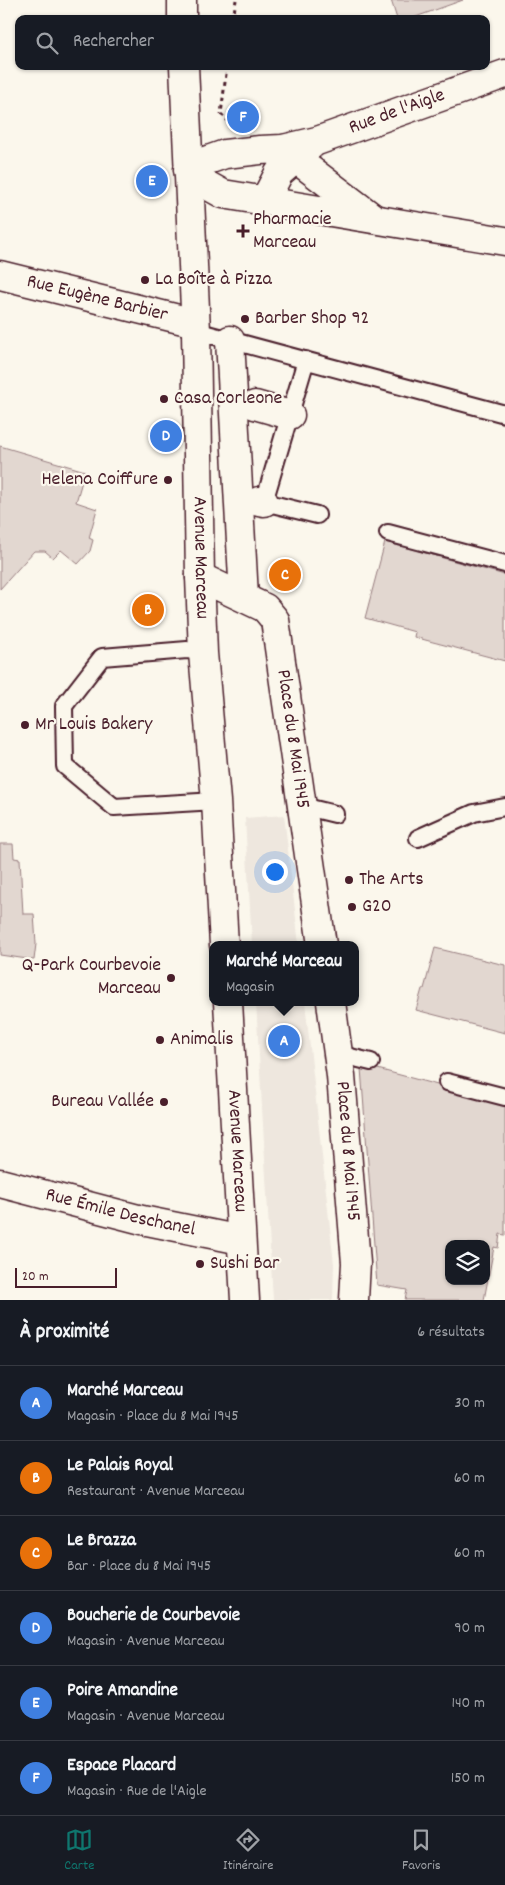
<!DOCTYPE html>
<html lang="fr">
<meta charset="utf-8">
<style>
:root{--surface:#171b24;--page:#20242c;--text:#f1f3f6;--muted:#9ea1a6;--line:#363941;--accent:#0f766e}
body{margin:0;font-family:Dekko,sans-serif;background:var(--page);color:var(--text)}
.controls{position:absolute;right:15px;bottom:15px;display:grid;overflow:hidden;border-radius:10px;box-shadow:0 1px 4px #0004}
.controls button{width:45px;height:45px;display:grid;place-items:center;padding:0;border:0;border-bottom:1px solid var(--line);background:var(--surface);color:var(--text);font:25px sans-serif}
.scale{position:absolute;left:15px;bottom:12px;width:102px;box-sizing:border-box;padding-left:5px;border:2px solid #4a1f2b;border-top:0;font-size:14px;line-height:18px;white-space:nowrap;color:#4a1f2b;-webkit-text-stroke:4px #fbf7ec;paint-order:stroke}
.you{position:absolute;left:274px;top:871px;width:18px;height:18px;margin:-12px;border:4px solid #fff;border-radius:50%;background:#1a73e8;box-shadow:0 0 0 8px #1a73e833}
.badge{display:grid;place-items:center;width:32px;height:32px;border-radius:50%;background:var(--accent);color:#fff;font-size:16px;font-weight:700}
.pin{position:absolute;translate:-50% -50%;border:2px solid #fff;box-shadow:0 1px 5px #0006}
.popup{position:absolute;left:209px;top:941px;width:150px;height:65px;box-sizing:border-box;display:grid;place-content:center;border-radius:10px;background:var(--surface);filter:drop-shadow(0 1px 4px #0005);font-size:16px;white-space:nowrap;color:var(--muted)}
.popup b{font-size:19px;color:var(--text)}
.popup::after{content:'';position:absolute;left:50%;top:100%;margin-left:-10px;border:10px solid transparent;border-top-color:var(--surface)}
.list{margin:0;padding:0;list-style:none}
h2{display:flex;justify-content:space-between;align-items:center;height:65px;margin:0;padding:0 20px;font-size:21px}
h2 small{font-size:16px;font-weight:400;color:var(--muted)}
.list li{display:grid;grid-template-columns:32px 1fr auto;gap:15px;align-items:center;box-sizing:border-box;height:75px;padding:0 20px;border-top:1px solid var(--line)}
.list b{display:block;font-size:19px;white-space:nowrap}
.list p{margin:0;font-size:16px;white-space:nowrap;color:var(--muted)}
.list em{font-size:16px;font-style:normal;color:var(--muted)}
.icon{flex:none;width:28px;height:28px;fill:none;stroke:currentColor;stroke-width:2;stroke-linecap:round;stroke-linejoin:round}
.map{position:relative;flex:none;width:505px;height:1300px;overflow:hidden}
.search{position:absolute;background:var(--surface);box-shadow:0 1px 4px #0004;left:15px;right:15px;top:15px;height:55px;display:flex;align-items:center;gap:12px;box-sizing:border-box;padding:0 18px;border-radius:10px;color:var(--muted);font-size:19px}
.sheet{height:515px;background:var(--surface)}
nav{display:flex;justify-content:space-around;align-items:center;box-sizing:border-box;height:70px;border-top:1px solid var(--line);background:var(--surface);font-size:14px;color:var(--muted)}
nav a{display:grid;justify-items:center;gap:2px}
nav .on{color:var(--accent)}
.map>svg:first-child{display:block}
</style>
<div class="map">
<svg width="505" height="1300" viewBox="0 0 505 1300">
<rect width="100%" height="100%" fill="#fbf7ec"/>
<filter id="ink" filterUnits="userSpaceOnUse"><feTurbulence type="fractalNoise" baseFrequency=".02" numOctaves="2"/><feDisplacementMap in="SourceGraphic" scale="10" xChannelSelector="R" yChannelSelector="G"/><feConvolveMatrix kernelMatrix="1 2 1 2 8 2 1 2 1" color-interpolation-filters="sRGB"/></filter>
<g filter="url(#ink)">
<path fill="#eee7de" d="M284 815 299 945H252L245 818Z
M256 1002H305L334 1264 333 1300H273Z"/>
<path fill="#e2d7d0" stroke="#967b7e" fill-rule="evenodd" d="M391 0H463L410 19H397Z
M0 446 85 471 76 502 97 509 89 538 93 540 90 551 78 564 61 550 53 558 45 551H34L0 589Z
M385 542 505 575V661L414 637 415 632 365 618Z
M0 844H13L14 858 20 859 23 914H34L36 944 34 960 0 955Z
M435 948 505 965V1033L416 1010 422 989H424Z
M370 1067 505 1103V1235L500 1234 498 1248 494 1247 484 1300H405L407 1290 377 1285 361 1068ZM449 1244H486V1281H449Z"/>
<g fill="none" stroke-linecap="round" stroke-linejoin="round">
<g stroke="#4a1f2b" stroke-width="20">
<path id="lane" d="M196 331 505 414
M306 360 264 502 317 515
M388 533 505 564
M203 653 187 650 102 657 64 706 65 766 114 807 216 801
M302 806 335 814
M418 838 474 813 505 807
M338 1054 371 1062
M447 1082 505 1097"/>
</g>
<g stroke="#4a1f2b" stroke-width="31">
<g id="street">
<path d="M505 74 317 141 283 149 260 150 225 154 208 160 188 170 205 184 223 194 505 241"/>
<path d="M283 149 372 217"/>
<path d="M265 200 279 173 310 146"/>
<path id="s1" d="M0 275 195 323"/>
<path d="M230 340 244 597"/>
<path d="M255 405 290 415"/>
<path d="M259 501 264 502"/>
<path id="s2" d="M200 577 265 608 275 620 322 945"/>
<path id="s3" d="M331 1002 341 1076 356 1263 354 1300"/>
<path id="s4" d="M0 1183 142 1220 241 1240"/>
</g>
</g>
<g stroke="#4a1f2b" stroke-width="31">
<g id="secondary">
<path d="M182 0V19"/>
<path id="s5" d="M184 66 196 331 200 577 203 653 216 801 224 945"/>
<path id="s6" d="M228 1002 245 1300"/>
</g>
</g>
<path stroke="#4a1f2b" stroke-width="3" stroke-dasharray="4 4" stroke-linecap="butt" d="M233 19 236 0
M227 66 221 114 229 122"/>
<use href="#lane" stroke="#fbf7ec" stroke-width="16"/>
<use href="#street" stroke="#fbf7ec" stroke-width="28"/>
<use href="#secondary" stroke="#fbf7ec" stroke-width="28"/>
</g>
</g>
<g fill="#4a1f2b" stroke="#fbf7ec" stroke-width="2">
<path d="M240.5 223.5h5v5h5v5h-5v5h-5v-5h-5v-5h5z"/>
<circle cx="145" cy="280" r="5"/>
<circle cx="245" cy="319" r="5"/>
<circle cx="164" cy="399" r="5"/>
<circle cx="168" cy="480" r="5"/>
<circle cx="25" cy="725" r="5"/>
<circle cx="349" cy="880" r="5"/>
<circle cx="352" cy="907" r="5"/>
<circle cx="171" cy="978" r="5"/>
<circle cx="160" cy="1040" r="5"/>
<circle cx="164" cy="1102" r="5"/>
<circle cx="200" cy="1264" r="5"/>
</g>
<g text-anchor="middle" dominant-baseline="central" stroke-width="4.5" stroke-linejoin="round" paint-order="stroke">
<g font-size="20" fill="#4a1f2b" stroke="#fbf7ec">
<text transform="translate(397 112) rotate(-20)">Rue de l'Aigle</text>
<text stroke="none"><textPath href="#s1" startOffset="100">Rue Eugène Barbier</textPath></text>
<text stroke="none"><textPath href="#s5" startOffset="492">Avenue Marceau</textPath></text>
<text stroke="none"><textPath href="#s2" startOffset="208">Place du 8 Mai 1945</textPath></text>
<text stroke="none"><textPath href="#s6" startOffset="149">Avenue Marceau</textPath></text>
<text stroke="none"><textPath href="#s3" startOffset="150">Place du 8 Mai 1945</textPath></text>
<text stroke="none"><textPath href="#s4" startOffset="124">Rue Émile Deschanel</textPath></text>
</g>
<g font-size="20" fill="#4a1f2b" stroke="#fbf7ec" text-anchor="start">
<text x="253" y="220">Pharmacie<tspan x="253" dy="23">Marceau</tspan></text>
<text x="155" y="280">La Boîte à Pizza</text>
<text x="255" y="319">Barber Shop 92</text>
<text x="174" y="399">Casa Corleone</text>
<text x="158" y="480" text-anchor="end">Helena Coiffure</text>
<text x="35" y="725">Mr Louis Bakery</text>
<text x="359" y="880">The Arts</text>
<text x="362" y="907">G20</text>
<text x="161" y="966" text-anchor="end">Q-Park Courbevoie<tspan x="161" dy="23">Marceau</tspan></text>
<text x="170" y="1040">Animalis</text>
<text x="154" y="1102" text-anchor="end">Bureau Vallée</text>
<text x="210" y="1264">Sushi Bar</text>
</g>
</g>
</svg>
<div class="controls">
<button><svg class="icon" aria-label="layers" viewBox="0 0 24 24"><path d="M12 4l9 5-9 5-9-5zM3 14l9 5 9-5"/></svg></button>
</div>
<div class="scale">20 m</div>
<div class="you"></div>
<div class="pin badge" style="left:284px;top:1041px;background:#3f7fe0">A</div>
<div class="popup"><b>Marché Marceau</b>Magasin</div>
<div class="pin badge" style="left:148px;top:610px;background:#e8710a">B</div>
<div class="pin badge" style="left:285px;top:575px;background:#e8710a">C</div>
<div class="pin badge" style="left:166px;top:436px;background:#3f7fe0">D</div>
<div class="pin badge" style="left:152px;top:181px;background:#3f7fe0">E</div>
<div class="pin badge" style="left:243px;top:117px;background:#3f7fe0">F</div>
<div class="search"><svg class="icon" aria-label="search" viewBox="0 0 24 24"><circle cx="10" cy="10" r="6"/><path d="M15 15l6 6"/></svg>Rechercher</div>
</div>
<section class="sheet">
<h2>À proximité<small>6 résultats</small></h2>
<ul class="list">
<li><span class="badge" style="background:#3f7fe0">A</span><div><b>Marché Marceau</b><p>Magasin · Place du 8 Mai 1945</p></div><em>30 m</em></li>
<li><span class="badge" style="background:#e8710a">B</span><div><b>Le Palais Royal</b><p>Restaurant · Avenue Marceau</p></div><em>60 m</em></li>
<li><span class="badge" style="background:#e8710a">C</span><div><b>Le Brazza</b><p>Bar · Place du 8 Mai 1945</p></div><em>60 m</em></li>
<li><span class="badge" style="background:#3f7fe0">D</span><div><b>Boucherie de Courbevoie</b><p>Magasin · Avenue Marceau</p></div><em>90 m</em></li>
<li><span class="badge" style="background:#3f7fe0">E</span><div><b>Poire Amandine</b><p>Magasin · Avenue Marceau</p></div><em>140 m</em></li>
<li><span class="badge" style="background:#3f7fe0">F</span><div><b>Espace Placard</b><p>Magasin · Rue de l'Aigle</p></div><em>150 m</em></li>
</ul>
</section>
<nav>
<a class="on"><svg class="icon" aria-label="map" viewBox="0 0 24 24"><path d="M3 6l6-2 6 2 6-2v14l-6 2-6-2-6 2zM9 4v14M15 6v14"/></svg>Carte</a>
<a><svg class="icon" aria-label="directions" viewBox="0 0 24 24"><path d="M12 3l9 9-9 9-9-9zM9 14v-3h6M13 9l2 2-2 2"/></svg>Itinéraire</a>
<a><svg class="icon" aria-label="saved" viewBox="0 0 24 24"><path d="M7 4h10v16l-5-4-5 4z"/></svg>Favoris</a>
</nav>
